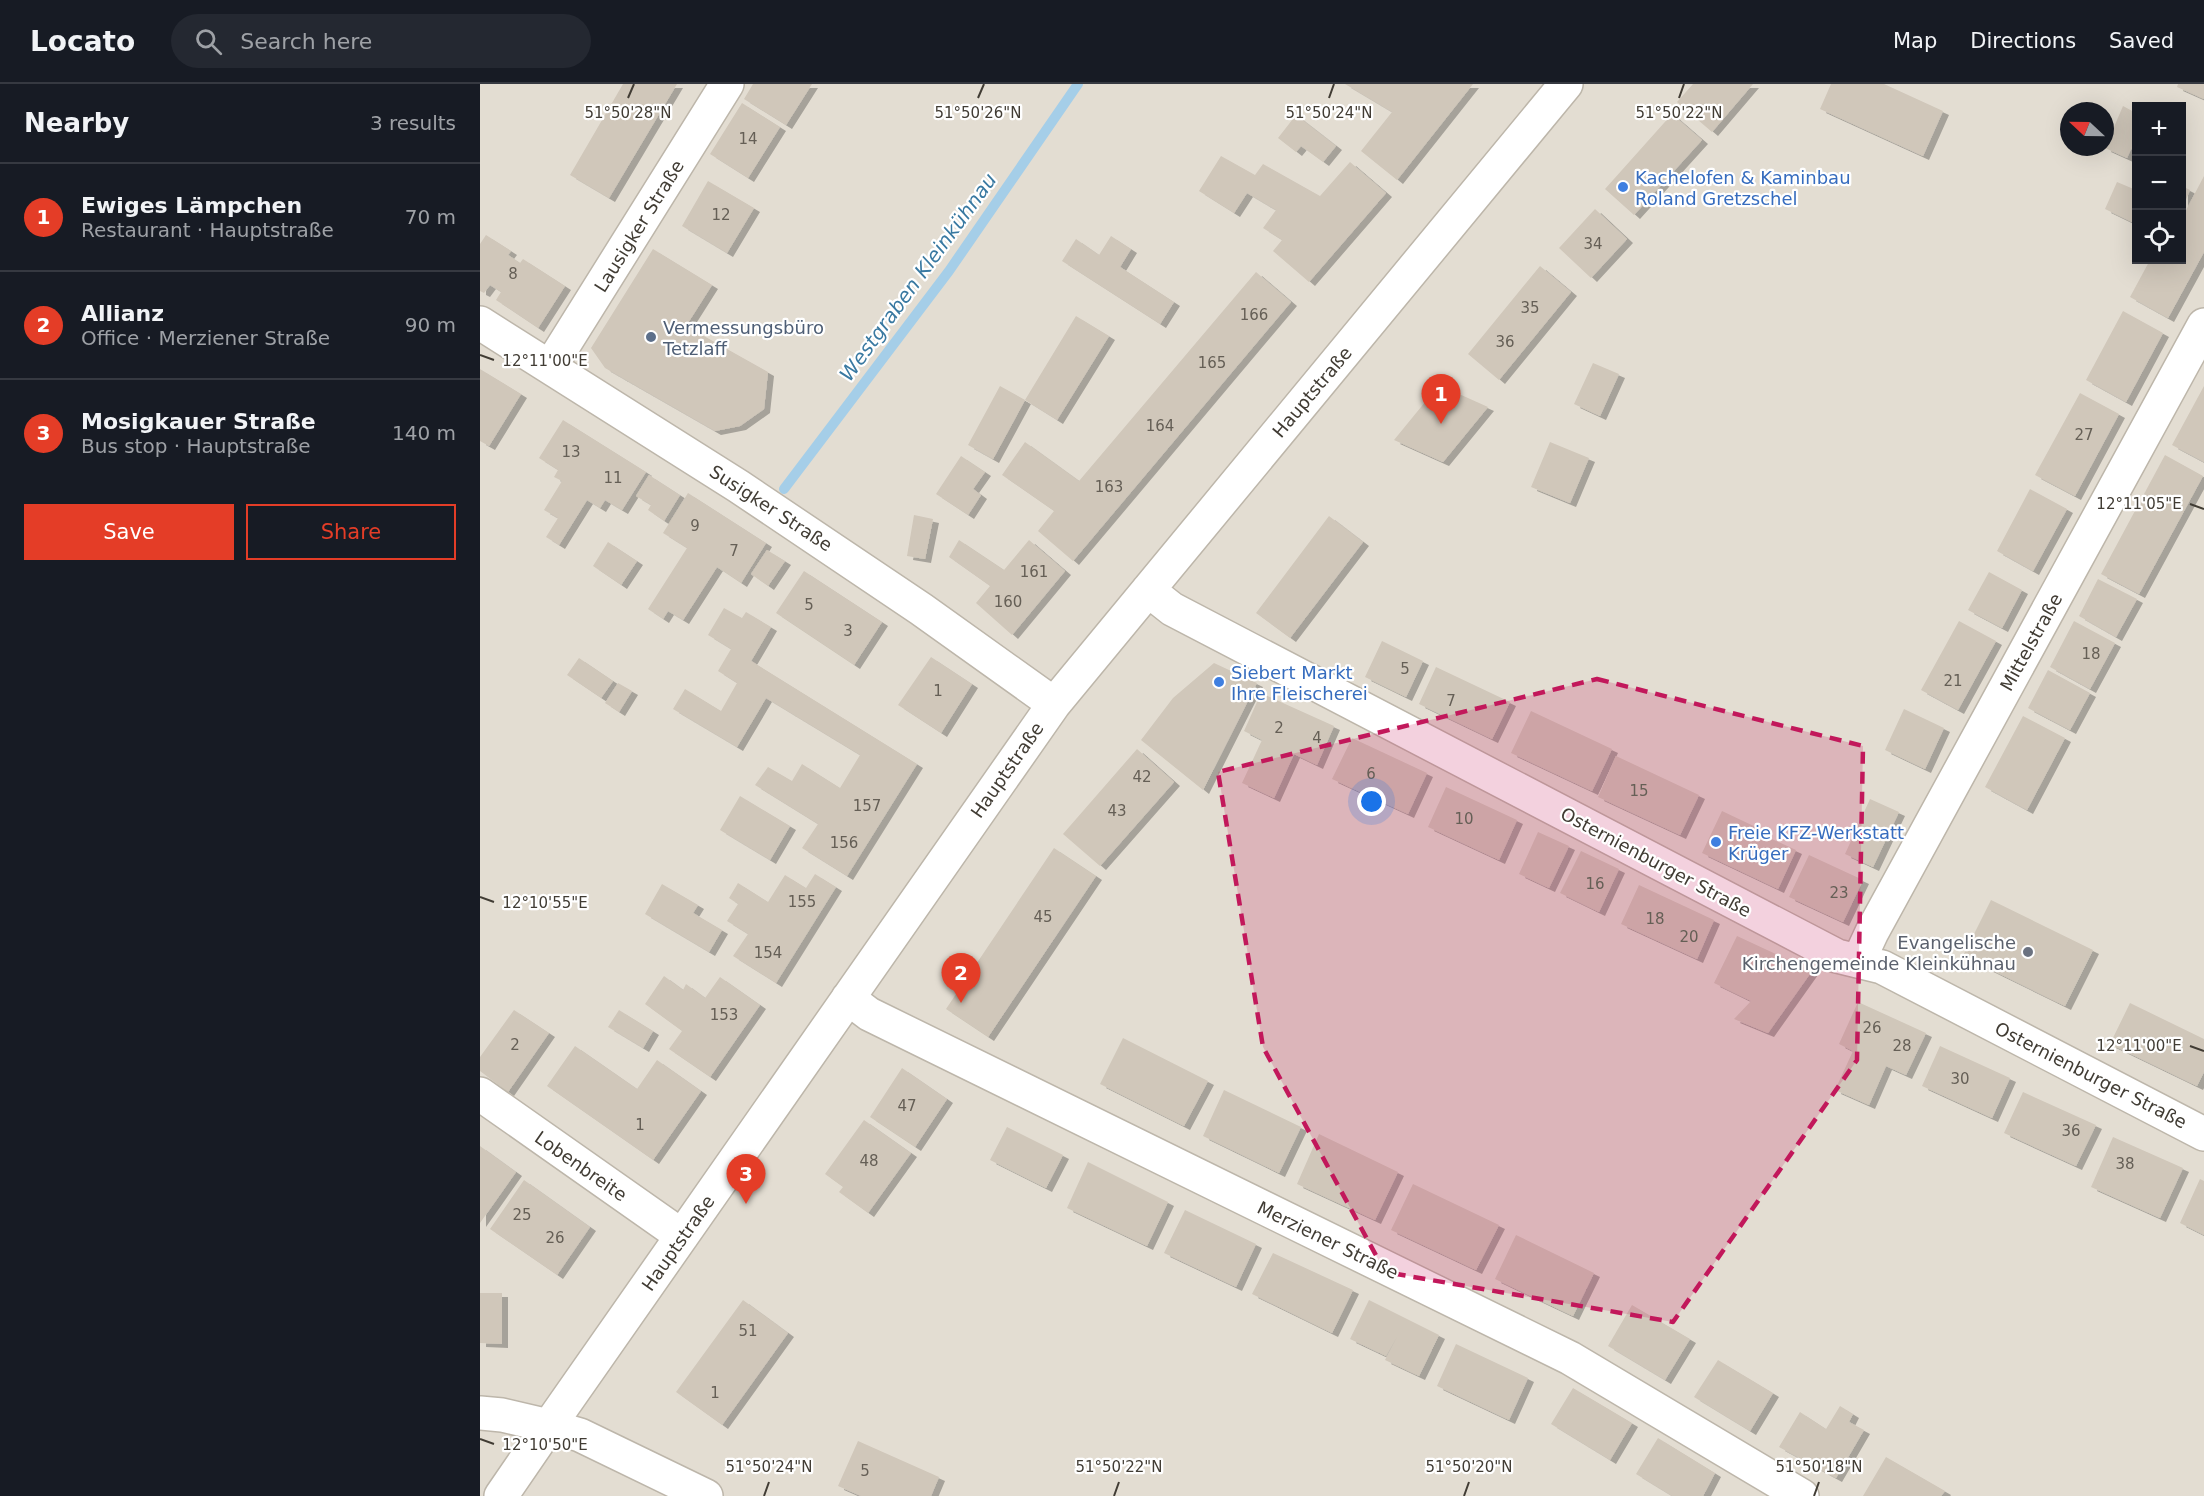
<!DOCTYPE html>
<meta charset="utf-8">
<style>
:root{--surface:#171b24;--page:#242831;--text:#f1f3f6;--muted:#9ea1a6;--line:#363941;--accent:#e43d27}
body{margin:0;font-family:"DejaVu Sans",sans-serif;background:var(--page);color:var(--text)}
.controls{position:absolute;right:18px;top:18px;display:grid;overflow:hidden;border-radius:0px;box-shadow:0 6px 24px #0002}
.controls button{width:54px;height:54px;display:grid;place-items:center;padding:0;border:0;border-bottom:2px solid var(--line);background:var(--surface);color:var(--text);font:30px sans-serif}
.compass{position:absolute;left:1580px;top:18px;width:54px;height:54px;border-radius:50%;background:var(--surface);box-shadow:0 6px 24px #0002;rotate:292deg}
.you{position:absolute;left:892px;top:718px;width:21px;height:21px;margin:-15px;border:4px solid #fff;border-radius:50%;background:#1a73e8;box-shadow:0 0 0 9px #1a73e833}
.badge{display:grid;place-items:center;width:39px;height:39px;border-radius:50%;background:var(--accent);color:#fff;font-size:20px;font-weight:700}
.pin{position:absolute;translate:-50% -50px;filter:drop-shadow(0 2px 3px #0008)}
.pin::after{content:'';position:absolute;top:32px;width:21px;height:18px;background:inherit;clip-path:polygon(0 0,100% 0,50% 100%)}
.list{margin:0;padding:0;list-style:none}
h2{display:flex;justify-content:space-between;align-items:center;height:78px;margin:0;padding:0 24px;font-size:26px}
h2 small{font-size:20px;font-weight:400;color:var(--muted)}
.list li{display:grid;grid-template-columns:39px 1fr auto;gap:18px;align-items:center;box-sizing:border-box;height:108px;padding:0 24px;border-top:2px solid var(--line)}
.list b{display:block;font-size:22px;white-space:nowrap}
.list p{margin:0;font-size:20px;white-space:nowrap;color:var(--muted)}
.list em{font-size:20px;font-style:normal;color:var(--muted)}
.actions{display:flex;gap:12px;padding:18px 24px}
.actions a{flex:1;padding:14px 0;border:2px solid var(--accent);border-radius:0px;text-align:center;font-size:21px;color:var(--accent)}
.actions .main{background:var(--accent);color:#fff}
.icon{flex:none;width:33px;height:33px;fill:none;stroke:currentColor;stroke-width:2;stroke-linecap:round;stroke-linejoin:round}
.map{position:relative;flex:none;width:1724px;height:1412px;overflow:hidden}
header{display:flex;align-items:center;gap:36px;box-sizing:border-box;height:84px;padding:0 30px;background:var(--surface);border-bottom:2px solid var(--line)}
header strong{font-size:28px}
nav{display:flex;gap:33px;margin-inline-start:auto;font-size:21px}
.search{width:420px;height:54px;background:var(--page);display:flex;align-items:center;gap:15px;box-sizing:border-box;padding:0 21px;border-radius:33px;color:var(--muted);font-size:22px}
main{display:flex}
aside{flex:1;background:var(--surface)}
.map>svg:first-child{display:block}
</style>
<header>
<strong>Locato</strong>
<div class="search"><svg class="icon" aria-label="search" viewBox="0 0 24 24"><circle cx="10" cy="10" r="6"/><path d="M15 15l6 6"/></svg>Search here</div>
<nav><a>Map</a><a>Directions</a><a>Saved</a></nav>
</header>
<main>
<aside>
<h2>Nearby<small>3 results</small></h2>
<ul class="list">
<li><span class="badge">1</span><div><b>Ewiges Lämpchen</b><p>Restaurant · Hauptstraße</p></div><em>70 m</em></li>
<li><span class="badge">2</span><div><b>Allianz</b><p>Office · Merziener Straße</p></div><em>90 m</em></li>
<li><span class="badge">3</span><div><b>Mosigkauer Straße</b><p>Bus stop · Hauptstraße</p></div><em>140 m</em></li>
</ul>
<div class="actions"><a class="main">Save</a><a>Share</a></div>
</aside>
<div class="map">
<svg width="1724" height="1412" viewBox="0 0 1724 1412">
<defs>
<filter id="shadow"><feDropShadow dx="6" dy="4" stdDeviation="0" flood-color="#0004"/></filter>
</defs>
<rect width="100%" height="100%" fill="#f0ece4"/>
<path fill="#e3ddd2" fill-rule="evenodd" d="M0 0H1724V1412H0ZM1656 22H1702V176H1656ZM1589 27H1625V63H1589Z"/>
<g fill="none" stroke-linecap="round" stroke-linejoin="round">
<path stroke="#a5cee8" stroke-width="10" d="M304 405 469 187 598 0"/>
</g>
<path fill="#d0c7ba" filter="url(#shadow)" d="M143 0H197L129 114 90 91Z
M273 0H332L306 41 264 15Z
M865 0H993L917 96 881 67 912 28Z
M1213 0H1273L1232 48 1197 18Z
M1351 0H1404L1463 27 1443 72 1340 25Z
M1698 0H1724V15L1697 3Z
M262 19 300 43 268 94 230 70Z
M1643 22 1656 29V67L1651 65 1647 74 1625 64Z
M1192 30 1222 56 1154 131 1125 105Z
M816 31 856 62 843 78 821 62 816 68 798 54Z
M741 72 775 91 783 80 840 112 870 78 906 109 829 198 793 167 802 156 783 144 796 126 767 109 754 129 719 107Z
M1724 92V168L1688 234 1650 213 1670 176H1702V134Z
M228 97 274 124 247 169 202 142Z
M1637 98 1656 106V140L1625 125Z
M1702 102 1710 106 1702 125Z
M1115 125 1147 155 1111 194 1079 164Z
M6 151 31 167 28 171 40 179 43 175 85 202 58 244 16 216 21 208 10 201 4 209 0 207V160Z
M631 152 651 165 640 183 694 218 680 240 582 177 596 155 619 171Z
M173 165 232 201 206 242 288 288 284 325 260 342 235 347 125 284 111 264Z
M1060 182 1091 208 1019 296 988 270Z
M776 188 811 218 593 477 558 447 574 427 522 391 545 358 599 397Z
M1643 227 1683 249 1646 318 1606 296Z
M596 232 629 252 577 336 545 316Z
M1113 279 1139 290 1120 332 1094 320Z
M0 285 41 310 9 362 0 357Z
M959 301 1008 323 963 378 914 356Z
M520 302 545 316 513 375 488 361Z
M1724 302V378L1692 361Z
M1600 309 1639 330 1595 412 1555 391Z
M83 336 166 388 142 426 125 416 120 424 107 416 79 461 66 453 78 434 64 426 82 397 74 393 78 386 59 374Z
M1070 358 1109 374 1090 419 1051 403Z
M1685 371 1723 392 1659 510 1621 490Z
M481 372 505 388 493 405 501 411 488 431 456 410Z
M169 391 200 411 184 437 168 426 171 421 156 412Z
M1550 405 1587 425 1553 487 1517 467Z
M208 409 286 459 261 499 237 483 203 536 188 527 183 535 168 525 207 464 183 449Z
M434 431 453 435 445 475 427 472Z
M849 432 883 458 810 554 776 529Z
M479 456 524 486 549 456 585 487 532 551 496 519 510 502 469 473Z
M128 458 157 477 141 501 113 482Z
M287 466 305 477 288 502 271 490Z
M324 487 402 538 374 581 296 529Z
M1509 488 1542 506 1522 544 1488 526Z
M1618 495 1657 515 1636 553 1599 532Z
M244 524 262 534 266 528 291 543 271 577 437 680 367 792 322 764 338 740 275 701 288 683 312 697 322 680 360 704 380 671 286 614 257 663 193 625 205 605 241 627 257 599 238 587 251 565 228 551Z
M1479 537 1516 557 1478 626 1441 606Z
M1594 537 1635 559 1610 605 1570 583Z
M902 557 943 577 926 613 885 593Z
M451 573 492 600 461 649 418 621Z
M99 574 133 597 121 614 87 591Z
M734 579 777 599 723 706 661 656 693 614Z
M956 583 1030 618 1012 655 939 620Z
M1568 586 1610 609 1590 646 1548 624Z
M138 599 152 607 139 628 125 619Z
M781 609 854 642 837 681 814 670 794 714 762 699 782 656 764 647Z
M1424 625 1464 644 1445 685 1405 666Z
M1051 627 1132 665 1112 707 1031 669Z
M1543 632 1585 654 1547 726 1505 703Z
M872 654 947 689 928 730 852 695Z
M657 665 694 698 620 782 583 750Z
M1136 672 1219 711 1200 751 1118 713Z
M966 703 1037 736 1019 776 948 743Z
M260 712 310 742 290 776 240 746Z
M1390 715 1419 728 1393 783 1365 770Z
M1242 727 1280 745 1279 749 1316 766 1298 805 1222 769Z
M1058 748 1089 762 1069 804 1039 790Z
M574 764 616 792 508 953 466 925Z
M1101 767 1139 785 1119 828 1080 809Z
M1329 771 1383 796 1363 838 1309 813Z
M335 790 356 803 296 899 253 872 268 850 247 837 258 820 249 814 258 799 288 818 305 791 326 804Z
M182 800 218 821 213 829 242 846 229 868 165 830Z
M1159 801 1234 836 1217 875 1141 840Z
M1511 816 1613 866 1585 922 1483 872Z
M1257 852 1332 887 1288 949 1254 935 1271 917 1234 899Z
M184 892 203 906 206 900 225 914 240 893 280 921 230 993 189 965 202 947 165 920Z
M1378 918 1446 949 1426 991 1406 982 1389 1021 1355 1006 1373 967 1359 960Z
M1650 919 1724 955V988L1717 1002 1630 960Z
M34 926 69 949 28 1008 0 987V973Z
M139 926 173 947 163 964 128 943Z
M643 954 728 997 704 1042 620 1000Z
M95 962 157 1005 177 976 221 1007 173 1076 67 1002Z
M1460 962 1530 994 1512 1034 1442 1002Z
M422 984 467 1015 435 1063 390 1033Z
M744 1006 821 1043 799 1089 723 1052Z
M1543 1008 1616 1041 1596 1082 1524 1049Z
M384 1036 431 1069 388 1129 359 1108 363 1103 345 1090Z
M527 1043 583 1071 566 1104 510 1076Z
M839 1050 918 1088 895 1136 817 1100Z
M1633 1053 1703 1084 1680 1134 1611 1103Z
M0 1062 36 1088 0 1139Z
M608 1078 688 1118 667 1162 587 1124Z
M1720 1095 1724 1097V1151L1700 1139Z
M44 1096 110 1143 77 1191 10 1145Z
M933 1100 1019 1141 996 1186 911 1146Z
M705 1126 776 1160 756 1203 684 1169Z
M1036 1151 1114 1189 1093 1232 1015 1195Z
M793 1169 873 1206 852 1249 772 1210Z
M0 1209H22V1260L0 1259Z
M263 1216 308 1249 242 1341 196 1308Z
M889 1216 959 1251 939 1292 905 1276 917 1253 906 1272 870 1255Z
M1152 1221 1210 1255 1185 1296 1128 1262Z
M976 1260 1048 1294 1029 1336 957 1302Z
M1238 1276 1293 1309 1270 1347 1214 1313Z
M1093 1304 1152 1339 1130 1376 1071 1340Z
M1360 1322 1373 1330 1369 1338 1384 1346 1356 1394 1299 1363 1320 1328 1346 1345Z
M1178 1354 1235 1389 1223 1412H1192L1156 1390Z
M378 1357 459 1393 451 1412H381L358 1402Z
M1406 1373 1465 1407 1461 1412H1383Z"/>
<g fill="none" stroke-linecap="round" stroke-linejoin="round">
<g stroke="#bdb6aa" stroke-width="36">
<path id="minor" d="M0 239 258 402 441 525 574 620
M70 283 247 0
M668 506 692 525 1357 872 1402 883 1724 1050
M1379 876 1392 848 1724 241
M368 914 389 930 1090 1274 1322 1412
M0 1010 202 1152
M226 1412 100 1351 69 1342 574 620 1086 0"/>
</g>
<g stroke="#bdb6aa" stroke-width="36">
<path id="tertiary" d="M0 1329 22 1331 69 1342 21 1412"/>
</g>
<use href="#minor" stroke="#fff" stroke-width="33"/>
<use href="#tertiary" stroke="#fff" stroke-width="33"/>
</g>
<path fill="#c2185b" fill-opacity="0.2" stroke="#c2185b" stroke-width="4.5" stroke-dasharray="12 8" stroke-linejoin="round" d="M1117 595 1383 662 1377 976 1193 1238 905 1188 783 963 738 688Z"/>
<path fill="none" stroke="#413c34" stroke-width="2" d="M148 14 154 0M498 14 504 0M849 14 854 0M1199 14 1204 0M0 271 14 276M1710 420 1724 425M0 813 14 818M1710 962 1724 967M0 1355 14 1360M284 1412 289 1398M634 1412 639 1398M984 1412 989 1398M1334 1412 1339 1398"/>
<g fill="#3f7fe0" stroke="#fff" stroke-width="2">
<circle cx="1143" cy="103" r="6"/>
<circle cx="739" cy="598" r="6"/>
<circle cx="1236" cy="758" r="6"/>
</g>
<circle fill="#5c6f8a" stroke="#fff" stroke-width="2" cx="171" cy="253" r="6"/>
<circle fill="#6b7280" stroke="#fff" stroke-width="2" cx="1548" cy="868" r="6"/>
<g text-anchor="middle" dominant-baseline="central" stroke-width="4.5" stroke-linejoin="round" paint-order="stroke">
<g font-size="15" fill="#655f56">
<text x="268" y="55">14</text>
<text x="241" y="131">12</text>
<text x="1113" y="160">34</text>
<text x="33" y="190">8</text>
<text x="1050" y="224">35</text>
<text x="774" y="231">166</text>
<text x="1025" y="258">36</text>
<text x="732" y="279">165</text>
<text x="680" y="342">164</text>
<text x="1604" y="351">27</text>
<text x="91" y="368">13</text>
<text x="133" y="394">11</text>
<text x="629" y="403">163</text>
<text x="215" y="442">9</text>
<text x="254" y="467">7</text>
<text x="554" y="488">161</text>
<text x="528" y="518">160</text>
<text x="329" y="521">5</text>
<text x="368" y="547">3</text>
<text x="1611" y="570">18</text>
<text x="925" y="585">5</text>
<text x="1473" y="597">21</text>
<text x="458" y="607">1</text>
<text x="971" y="617">7</text>
<text x="799" y="644">2</text>
<text x="837" y="654">4</text>
<text x="891" y="690">6</text>
<text x="662" y="693">42</text>
<text x="1159" y="707">15</text>
<text x="387" y="722">157</text>
<text x="637" y="727">43</text>
<text x="984" y="735">10</text>
<text x="364" y="759">156</text>
<text x="1115" y="800">16</text>
<text x="1359" y="809">23</text>
<text x="322" y="818">155</text>
<text x="563" y="833">45</text>
<text x="1175" y="835">18</text>
<text x="1209" y="853">20</text>
<text x="288" y="869">154</text>
<text x="244" y="931">153</text>
<text x="1392" y="944">26</text>
<text x="35" y="961">2</text>
<text x="1422" y="962">28</text>
<text x="1480" y="995">30</text>
<text x="427" y="1022">47</text>
<text x="160" y="1041">1</text>
<text x="1591" y="1047">36</text>
<text x="389" y="1077">48</text>
<text x="1645" y="1080">38</text>
<text x="42" y="1131">25</text>
<text x="75" y="1154">26</text>
<text x="268" y="1247">51</text>
<text x="235" y="1309">1</text>
<text x="385" y="1387">5</text>
</g>
<g font-size="18" fill="#366cbe" stroke="#fff" text-anchor="start">
<text x="1155" y="93">Kachelofen &amp; Kaminbau<tspan x="1155" dy="21">Roland Gretzschel</tspan></text>
<text x="751" y="588">Siebert Markt<tspan x="751" dy="21">Ihre Fleischerei</tspan></text>
<text x="1248" y="748">Freie KFZ-Werkstatt<tspan x="1248" dy="21">Krüger</tspan></text>
</g>
<g font-size="18" fill="#413c34" stroke="#fff">
<text transform="translate(159 142) rotate(-58)">Lausigker Straße</text>
<text transform="translate(832 308) rotate(-50)">Hauptstraße</text>
<text transform="translate(291 424) rotate(33)">Susigker Straße</text>
<text transform="translate(1551 558) rotate(-61)">Mittelstraße</text>
<text transform="translate(527 686) rotate(-55)">Hauptstraße</text>
<text transform="translate(1176 778) rotate(28)">Osternienburger Straße</text>
<text transform="translate(1611 991) rotate(27)">Osternienburger Straße</text>
<text transform="translate(101 1082) rotate(35)">Lobenbreite</text>
<text transform="translate(848 1156) rotate(26)">Merziener Straße</text>
<text transform="translate(198 1159) rotate(-55)">Hauptstraße</text>
</g>
<g font-size="18" fill="#4e5e75" stroke="#fff" text-anchor="start">
<text x="183" y="243">Vermessungsbüro<tspan x="183" dy="21">Tetzlaff</tspan></text>
</g>
<g font-size="18" fill="#5b616d" stroke="#fff" text-anchor="end">
<text x="1536" y="858">Evangelische<tspan x="1536" dy="21">Kirchengemeinde Kleinkühnau</tspan></text>
</g>
<g font-size="20" font-style="italic" fill="#3979a1" stroke="#fff">
<text transform="translate(438 193) rotate(-54)">Westgraben Kleinkühnau</text>
</g>
</g>
<g font-size="15" text-anchor="middle" fill="#413c34" stroke="#fff" stroke-width="4.5" stroke-linejoin="round" paint-order="stroke">
<text x="148" y="34">51°50'28"N</text>
<text x="498" y="34">51°50'26"N</text>
<text x="849" y="34">51°50'24"N</text>
<text x="1199" y="34">51°50'22"N</text>
<text x="65" y="282">12°11'00"E</text>
<text x="1659" y="425">12°11'05"E</text>
<text x="65" y="824">12°10'55"E</text>
<text x="1659" y="967">12°11'00"E</text>
<text x="65" y="1366">12°10'50"E</text>
<text x="289" y="1388">51°50'24"N</text>
<text x="639" y="1388">51°50'22"N</text>
<text x="989" y="1388">51°50'20"N</text>
<text x="1339" y="1388">51°50'18"N</text>
</g>
</svg>
<div class="controls">
<button>+</button>
<button>−</button>
<button><svg class="icon" aria-label="locate" viewBox="0 0 24 24"><circle cx="12" cy="12" r="6"/><path d="M12 2v4M12 18v4M2 12h4M18 12h4"/></svg></button>
</div>
<svg class="compass" viewBox="-18 -18 36 36"><path d="M0-13l5 13h-10z" fill="#e53935"/><path d="M0 13l5-13h-10z" fill="#9ea1a6"/></svg>
<div class="you"></div>
<div class="pin badge" style="left:961px;top:340px">1</div>
<div class="pin badge" style="left:481px;top:919px">2</div>
<div class="pin badge" style="left:266px;top:1120px">3</div>
</div>
</main>
